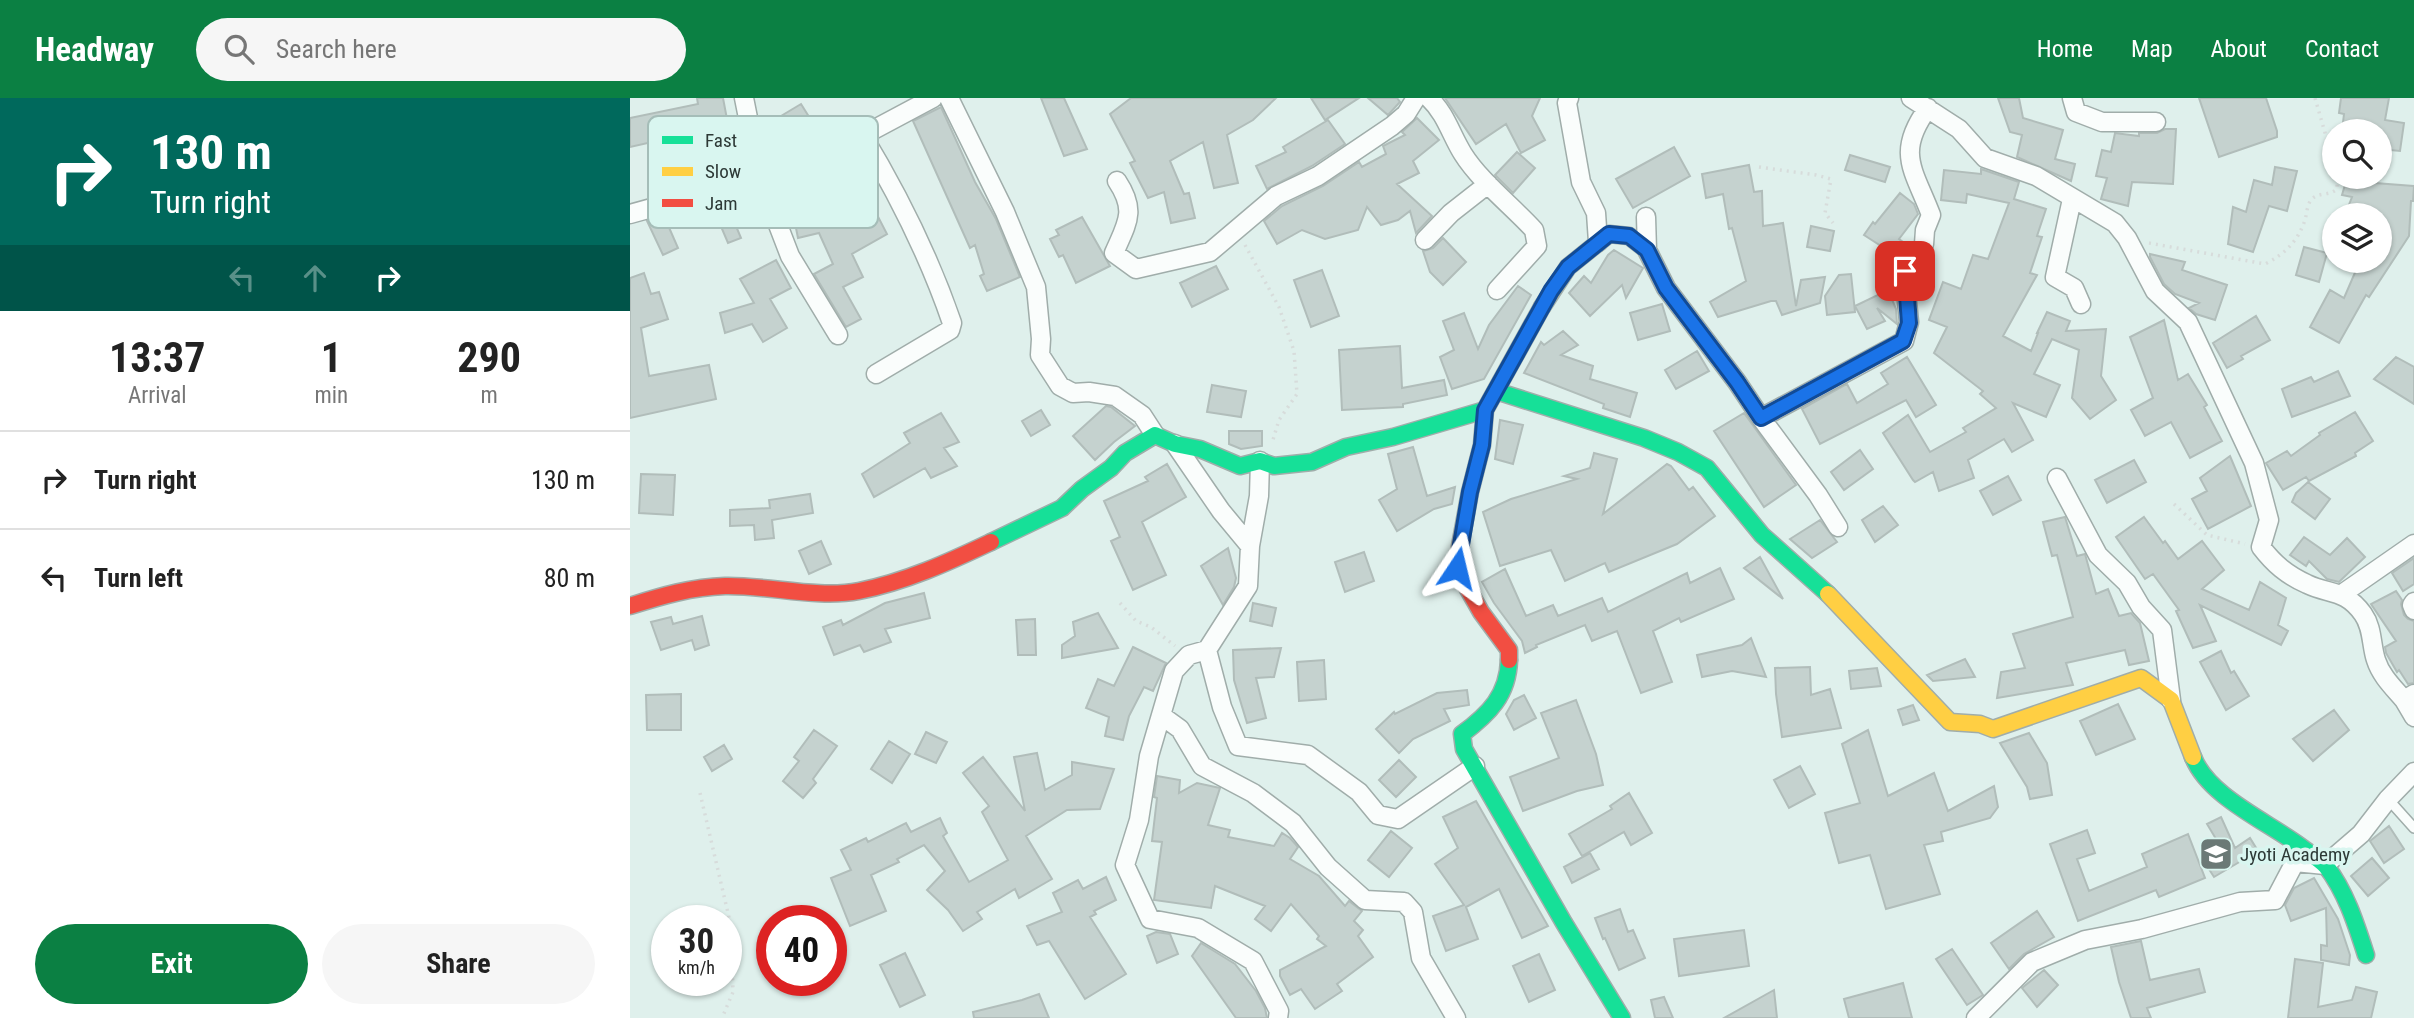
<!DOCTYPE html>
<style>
:root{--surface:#fff;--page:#f6f6f6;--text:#222;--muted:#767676;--line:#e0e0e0;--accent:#0b8043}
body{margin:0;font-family:"Roboto Condensed",sans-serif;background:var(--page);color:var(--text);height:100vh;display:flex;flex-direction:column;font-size:26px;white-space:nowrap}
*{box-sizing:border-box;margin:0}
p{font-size:23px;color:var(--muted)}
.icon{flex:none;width:38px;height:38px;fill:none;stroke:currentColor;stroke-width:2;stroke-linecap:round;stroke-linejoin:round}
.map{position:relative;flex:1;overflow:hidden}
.side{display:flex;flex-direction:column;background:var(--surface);width:630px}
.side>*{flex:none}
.hud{background:#00695c;color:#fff;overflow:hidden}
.fabs{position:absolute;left:1692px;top:21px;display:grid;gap:14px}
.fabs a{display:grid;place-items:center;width:70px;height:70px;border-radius:50%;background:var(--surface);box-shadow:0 2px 5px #0004;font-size:35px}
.speed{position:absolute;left:21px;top:807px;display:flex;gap:14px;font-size:35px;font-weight:700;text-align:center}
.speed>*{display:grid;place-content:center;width:91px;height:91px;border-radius:50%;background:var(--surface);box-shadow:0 2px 5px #0004;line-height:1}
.speed small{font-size:18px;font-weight:400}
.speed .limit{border:10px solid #d22;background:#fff;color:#111}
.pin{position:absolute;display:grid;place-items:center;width:60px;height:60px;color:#fff;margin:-30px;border-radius:14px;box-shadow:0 4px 10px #0006}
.me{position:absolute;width:77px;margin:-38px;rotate:10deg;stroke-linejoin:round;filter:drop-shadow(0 0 5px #0008)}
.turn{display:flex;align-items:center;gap:24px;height:147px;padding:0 35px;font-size:32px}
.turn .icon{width:91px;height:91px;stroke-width:2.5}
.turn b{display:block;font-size:49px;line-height:60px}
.lanes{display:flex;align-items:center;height:66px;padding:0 35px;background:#0003;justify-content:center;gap:35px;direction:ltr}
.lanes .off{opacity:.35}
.eta{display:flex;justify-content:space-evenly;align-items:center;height:119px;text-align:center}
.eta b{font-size:42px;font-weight:700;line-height:49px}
.cta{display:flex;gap:14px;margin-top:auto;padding:14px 35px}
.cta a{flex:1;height:80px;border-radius:42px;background:var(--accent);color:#fff;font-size:28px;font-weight:700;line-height:80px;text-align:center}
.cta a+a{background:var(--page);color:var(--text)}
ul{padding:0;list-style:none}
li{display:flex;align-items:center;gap:21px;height:98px;padding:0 35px;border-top:2px solid var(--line)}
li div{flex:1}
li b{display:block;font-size:26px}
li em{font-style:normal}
header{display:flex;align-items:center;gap:42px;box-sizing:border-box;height:98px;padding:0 35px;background:var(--accent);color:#fff}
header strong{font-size:33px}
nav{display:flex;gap:38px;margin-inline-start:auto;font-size:24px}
.search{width:490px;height:63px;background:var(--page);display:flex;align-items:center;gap:18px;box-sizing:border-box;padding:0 24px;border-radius:38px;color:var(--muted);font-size:26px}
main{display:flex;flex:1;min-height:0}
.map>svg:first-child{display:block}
.building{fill:#c5d2cf;stroke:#b1bdba;stroke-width:2}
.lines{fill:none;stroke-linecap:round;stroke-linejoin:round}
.lane-casing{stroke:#a0adaa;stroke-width:12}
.street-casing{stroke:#a0adaa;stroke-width:21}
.fast-casing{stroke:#a0adaa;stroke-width:19}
.slow-casing{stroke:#a0adaa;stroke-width:19}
.jam-casing{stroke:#a0adaa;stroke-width:19}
.path{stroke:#d7dcdb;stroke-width:3.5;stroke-dasharray:2 5;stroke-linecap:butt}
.lane{stroke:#fafdfc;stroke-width:9}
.street{stroke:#fafdfc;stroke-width:18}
.fast{stroke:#16e098;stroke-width:16}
.slow{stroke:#ffcf43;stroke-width:16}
.jam{stroke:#f24e42;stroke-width:16}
.route-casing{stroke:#114b97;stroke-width:18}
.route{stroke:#1a73e8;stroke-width:12}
.labels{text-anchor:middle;stroke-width:7;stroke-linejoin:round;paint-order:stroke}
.poi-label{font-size:19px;fill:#2d3936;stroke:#d9f6f0;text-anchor:start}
.key{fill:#d9f6f0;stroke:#a5bdb8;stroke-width:2}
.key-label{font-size:19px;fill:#2d3936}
</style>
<header>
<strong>Headway</strong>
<div class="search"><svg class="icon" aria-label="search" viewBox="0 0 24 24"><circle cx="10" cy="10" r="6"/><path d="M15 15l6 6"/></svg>Search here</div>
<nav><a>Home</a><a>Map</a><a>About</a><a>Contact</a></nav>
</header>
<main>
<section class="side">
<div class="hud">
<div class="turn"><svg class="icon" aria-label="right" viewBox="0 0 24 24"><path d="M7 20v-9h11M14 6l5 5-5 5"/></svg><div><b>130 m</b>Turn right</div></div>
<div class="lanes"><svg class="icon off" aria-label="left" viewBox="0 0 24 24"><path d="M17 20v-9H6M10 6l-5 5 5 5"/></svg><svg class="icon off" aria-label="ahead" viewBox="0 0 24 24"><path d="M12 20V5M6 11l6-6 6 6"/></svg><svg class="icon" aria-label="right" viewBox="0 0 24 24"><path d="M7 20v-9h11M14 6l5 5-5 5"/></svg></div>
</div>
<div class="eta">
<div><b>13:37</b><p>Arrival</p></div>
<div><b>1</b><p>min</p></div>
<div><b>290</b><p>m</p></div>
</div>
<ul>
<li><svg class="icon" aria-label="right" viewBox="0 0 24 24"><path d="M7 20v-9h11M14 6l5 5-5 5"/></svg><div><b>Turn right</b></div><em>130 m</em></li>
<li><svg class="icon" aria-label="left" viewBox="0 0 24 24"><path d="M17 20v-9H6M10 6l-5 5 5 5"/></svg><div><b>Turn left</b></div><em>80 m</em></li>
</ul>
<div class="cta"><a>Exit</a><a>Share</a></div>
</section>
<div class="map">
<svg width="1784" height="920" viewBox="0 0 1784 920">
<rect width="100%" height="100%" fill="#dff0ec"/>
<path class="building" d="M67,0H93L100,37L105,36L112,62L89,68L79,29L30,38L31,42L0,49V20L68,6Z
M411,0H434L457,51L434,58Z
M501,0H646L623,22L597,37L608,85L584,90L573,44L540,63L554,96L559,95L565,120L541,125L534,94L518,100L500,65L505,63L480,16Z
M681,0H729L695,22Z
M738,0H767L770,4L758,17Z
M815,0H910L902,18L915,42L891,55L876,26L846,46Z
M1368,0H1389L1393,20L1433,32L1425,61L1445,66L1441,83L1387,59L1392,37L1380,34Z
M1569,0H1636L1647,33V39L1589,59Z
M1711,0H1759L1755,22L1774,25L1770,53L1750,51V33H1712L1714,16L1709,15Z
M171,6L186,30L162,46L146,21Z
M311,9L345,84L366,121L390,179L357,193L350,178L354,176L345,147L340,150L283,23Z
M787,20L809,42L783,63L789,75L767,86L802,118L786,135L780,113L768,122L751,127L737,109L728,132L695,141L672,132L647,146L634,123L652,108L693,88L729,64L732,69L756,56L753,48L775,37L772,34Z
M698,22L715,46L682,68L637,91L626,68L656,54L653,49Z
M1535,31H1546L1543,86L1502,84L1498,108L1471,101L1477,80L1466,78L1472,52L1481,54L1485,35L1509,38V35H1527Z
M1044,49L1060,78L1003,110L986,81Z
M887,54L905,70L883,95L865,77Z
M1220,57L1260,69L1255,84L1215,72Z
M1119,67L1124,94L1132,93L1133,128L1153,125L1166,208L1171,182L1195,179L1190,205L1152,217L1146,203H1141L1088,219L1080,204L1116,183L1102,130L1099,131L1093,96L1076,100L1072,76Z
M1645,69L1667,73L1657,113L1639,108L1623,154L1598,146L1603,109L1616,114L1624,82L1642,87Z
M1351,71L1389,84L1384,101L1416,111L1407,138L1412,139L1400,175L1407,177L1373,238L1401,253L1408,235H1407L1417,214L1440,223L1436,233L1476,231L1471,278L1486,302L1460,321L1442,300L1449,252L1422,241L1404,276L1430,287L1416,319L1383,305L1403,342L1382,354L1374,341L1338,362L1344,380L1309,393L1303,374L1285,384L1283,382L1253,335L1278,317L1300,354L1336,334L1333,330L1366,310L1350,296L1353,293L1304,255L1317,229L1299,222L1313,184L1331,191L1343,157L1358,161L1379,105L1337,96L1336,105L1311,102L1314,72L1351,76Z
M225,74L257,136L222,156L233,179L213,189L231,221L216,229L184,176L203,166L189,135L168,140L163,115L179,112L173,97L191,89L192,92Z
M1717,80L1746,82L1745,85L1784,88L1783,103H1781L1779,138L1739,199L1736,197L1709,245L1680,229L1700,192L1714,200L1730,163H1750V117H1715L1722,99L1712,97Z
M1270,95L1284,106L1288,116L1269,141L1273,144L1265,157L1234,137L1243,124L1245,126Z
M95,102L111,140L98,145L81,105Z
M34,118L48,150L33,157L17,123Z
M452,119L480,168L446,185L433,157L429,159L420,141L429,137L426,132Z
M1181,128L1204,133L1200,153L1177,149Z
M813,140L836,164L813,187L800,174L793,153L803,150Z
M1674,149L1697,155L1689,184L1666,177Z
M984,152L1013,170L996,200L992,187L960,218L939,195L954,178L961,185L978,157Z
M1520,156L1555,164L1552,172L1597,187L1585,222L1566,216L1559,210L1569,205L1545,196L1534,186L1520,159Z
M146,162L161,190L140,201L157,230L133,244L122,226L95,235L90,215L124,205L110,181Z
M586,168L598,191L562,209L550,185Z
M692,172L709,218L681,229L664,182Z
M14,175L21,196L29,194L38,221L11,230L19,278L79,267L86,301L0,320V180Z
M1221,176L1225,214L1197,217L1195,198L1209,177Z
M888,188L901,197L854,281L822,291L810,259L824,252L813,223L834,215L848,251L859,227Z
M1258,192L1266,211L1267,226L1247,210L1255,223L1237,231L1225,208Z
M1032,206L1040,233L1008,242L1000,215Z
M1626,218L1640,242L1611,258L1613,261L1597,270L1583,245Z
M1534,222L1548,282L1558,276L1577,307L1574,309L1592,343L1560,360L1541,324L1515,338L1501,312L1523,300L1500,239Z
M933,233L948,247L931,257L963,268L960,281L1007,295L1000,319L973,310L974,306L894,275L911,244L914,247Z
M770,248L772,290L814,282L817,297L773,306V309L712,312L709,252Z
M1067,253L1079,273L1046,291L1035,272Z
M1277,259L1306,307L1286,319L1276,302L1190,346L1172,311L1217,286L1227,305L1258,286L1251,275Z
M1766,259L1784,269V306L1744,281Z
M1708,273L1720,298L1662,319L1652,291L1681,279L1684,284Z
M582,287L616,293L611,319L577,314Z
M476,308L481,309L505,328L484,344L465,362L443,338Z
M411,312L420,327L401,338L392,323Z
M1725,314L1743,343L1725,355L1726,358L1679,383L1676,379L1653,392L1636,365L1657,353L1661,358L1690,337L1689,335Z
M311,315L329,344L314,350L327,368L301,380L295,370L244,399L232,376L280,345L274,335Z
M1114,315L1166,387L1134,409L1084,333Z
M870,322L893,327L883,366L865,361Z
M599,333H632V348L611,351L599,346Z
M783,349L797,398L825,389L822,406L804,411L767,433L749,402L767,391L758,356Z
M1230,352L1243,371L1214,392L1201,374Z
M964,355L987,361L973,416L1037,366L1041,368L1059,392L1063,389L1085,418L1047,446L979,474L975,465L935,483L921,452L870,468L853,414L881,401L947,381L934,378L960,370Z
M1600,358L1621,408L1578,431L1562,401L1577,393L1570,380Z
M1504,362L1516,384L1477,405L1465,382Z
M537,366L556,399L512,424L536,477L503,492L481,443L490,439L474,403L518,383L515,379Z
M11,376L45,377L43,417L9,415Z
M1378,378L1391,402L1363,417L1350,393Z
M1678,384L1700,401L1685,421L1662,404L1666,395Z
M180,396L183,415L142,422L144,440L125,442L124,427L100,428V412L140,410L139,402Z
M1253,408L1268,427L1245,444L1232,422Z
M1435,419L1447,458L1455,456L1466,496L1478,491L1489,518L1501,515L1510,525L1519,563L1499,567L1495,552L1436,565L1443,587L1367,600L1371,574L1395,570L1383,536L1443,519L1427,457L1422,458L1413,424Z
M1514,419L1533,445L1535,443L1548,461L1572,443L1594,472L1572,491L1619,512L1630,484L1656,500L1648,527L1658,533L1651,547L1570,507L1586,543L1563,550L1546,513L1549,512L1523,476L1515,481L1486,439Z
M1190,422L1207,444L1182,460L1160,441Z
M1674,439L1700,457L1717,440L1735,459L1709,484L1697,481L1679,463L1676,468L1660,457Z
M191,443L201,466L179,476L169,453Z
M598,450L606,480L604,489L593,507L571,468Z
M734,454L744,483L715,494L705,464Z
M1130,459L1153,501L1114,470Z
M1784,460V486L1773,493L1762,475Z
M1090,470L1104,501L1051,524L1049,520L1023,533L1042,584L1011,595L987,533L962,543L955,527L906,547L907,549L895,555L892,543L864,505L852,484L875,471L896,518L923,507L928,518L972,500L978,514L1057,475L1060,485Z
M1766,493L1772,502L1771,506L1774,517L1778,521L1784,523V585L1778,586L1769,572L1767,574L1756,555L1755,549L1766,543L1741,506Z
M294,495L300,520L255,531L261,544L234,554L230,547L204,557L193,529L211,522L213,527L255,505Z
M623,505L646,510L642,528L620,523Z
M468,515L488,550L432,560V547L445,538L443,524Z
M72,518L79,547L65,552L62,542L31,552L21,524L41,519L43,526Z
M405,521L406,557H388L386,522Z
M1121,540L1136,579L1102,573L1072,579L1067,557L1112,547Z
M503,549L536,565L523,593L514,589L499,618L493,642L475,638L479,619L456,610L468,581L484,588Z
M651,550L644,579L626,580L636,620L617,625L604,582L603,552Z
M1591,553L1601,575L1604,573L1619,598L1596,612L1570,564Z
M1335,561L1345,579L1303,583L1297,577Z
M694,562L696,601L669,603L667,564Z
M1180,569L1181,597L1200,591L1211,630L1152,639L1146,596L1145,570Z
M1247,570L1251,588L1221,591L1219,573Z
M837,592L839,607L814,611L820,623L783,641L769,655L746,631L764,614L765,616L807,595Z
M51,596V632H17L16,597Z
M894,597L906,620L884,632L876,616L884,602Z
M946,602L966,656L973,687L947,693L893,713L880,679L929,660L911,615Z
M1488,606L1505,641L1466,657L1450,623Z
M1283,607L1289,622L1273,627L1268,612Z
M1704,612L1719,632L1683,663L1663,641Z
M184,632L207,648L183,681L186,685L173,700L153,683L169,663L164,659Z
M1238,632L1258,698L1304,675L1318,713L1364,688L1368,709L1360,720L1311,734L1313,743L1294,747L1310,796L1256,811L1240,757L1209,765L1195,715L1230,705L1212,646Z
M296,634L317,644L306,665L285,656Z
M1399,635L1417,665L1422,697L1400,701L1397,689L1370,645Z
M259,643L280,656L262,685L241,671Z
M94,647L102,661L82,673L74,659Z
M407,655L415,692L442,677V664L484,671L470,711L437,712L396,738L422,781L389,800L385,791L347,814L352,821L333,833L318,812L297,792L315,773L294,747L267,761L269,764L241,777L256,813L220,828L201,780L221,772L211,752L236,740L238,744L276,725L281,734L310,720L317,735L313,738L339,784L378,762L352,714L359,708L333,675L353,659L395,713L384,659Z
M769,662L786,679L766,699L749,682Z
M1170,668L1185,696L1159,710L1144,682Z
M527,678L550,682L549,695L567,685L590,690L578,727L600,732L598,739L644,748L652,735L660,740L668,749L660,761L689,778L715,808L719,803L732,813L724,823L733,832L728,838L743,859L707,886L712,893L685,911L671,891L660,897L650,878V872L696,848L687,841L689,838L661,806L641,833L625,821L635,808L585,788L581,810L524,802L532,744L522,743L527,700L524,699Z
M999,695L1022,735L1001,747L994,734L952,758L939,736L982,711L980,708Z
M846,703L918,828L892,840L869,791L836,809L848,841L816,853L803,818L834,807L805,766L828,750L813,719Z
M1591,719L1605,750L1620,740L1628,753L1584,779L1577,768L1595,756L1577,726Z
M1759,728L1774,751L1754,765L1740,743Z
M1457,732L1465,755L1447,761L1459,793L1517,769L1512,756L1558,736L1575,780L1529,799L1526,792L1448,823L1420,746Z
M761,733L782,750L759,779L738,762Z
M960,755L969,771L942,785L934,769Z
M1742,760L1759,780L1738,798L1721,778Z
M476,779L486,802L464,813L466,816L460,819L496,876L455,901L419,843L407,847L397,828L432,814L423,795L448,782L453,791Z
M1684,780L1708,821L1720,857L1719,867L1691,862V847L1697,848L1696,810L1661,823L1655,807L1664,790Z
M990,811L998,834L1003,832L1015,860L989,872L975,840L973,841L965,820Z
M1407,813L1424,839L1394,856L1379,871L1361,845Z
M1114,832L1119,868L1049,878L1044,841Z
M526,834L540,836L548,856L527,865L517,838Z
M1511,843L1520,882L1569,871L1575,894L1517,910L1521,920H1501L1489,884L1481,849Z
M571,845L605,866L626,893L635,910L637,920H606L562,858Z
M1322,851L1353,897L1337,907L1306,861Z
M275,855L295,897L270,909L250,867Z
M909,856L925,892L899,904L883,868Z
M1665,861L1693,865L1688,909L1722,902L1726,889L1747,894L1741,920H1658Z
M1414,872L1428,887L1407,909L1392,890Z
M1273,885L1282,920H1219L1214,901Z
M1144,892L1147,920H1094Z
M409,896L419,920H344L343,914L392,902Z
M1034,899L1043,920H1025L1021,902Z"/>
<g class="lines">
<defs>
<path id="lane" d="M1758,701L1784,730"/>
<path id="street" d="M114,0L130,80L160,158L208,237
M319,0L375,114L406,189L411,241L410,257L430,288L443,295L459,294L485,298L512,317L525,337
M799,0C816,16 821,37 833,56C850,83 882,108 904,132L907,148L867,192
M939,0L937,5L951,84L966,115L968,144
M1281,0L1329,31L1355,60L1406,78L1485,125L1497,140L1525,193L1558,224L1624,365L1639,422L1631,449C1644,466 1657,477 1677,486C1700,497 1715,491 1733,516C1743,530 1741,547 1746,562C1751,578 1764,590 1774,602
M1442,0L1446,14L1472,24H1526
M231,35C268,96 299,158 322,225L320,232L246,276
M487,83C507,113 497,125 484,155L506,171L580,154L646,98L688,78L762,28L776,16L786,0
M1442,101L1425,179L1444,190L1451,206
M0,116L130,80L243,32L303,0
M1016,119L1017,152L1036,190L1107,284L1131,320L1188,397L1208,429
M795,142L821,115L858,86
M1131,320L1274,243L1279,224L1274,173L1294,146L1295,132L1301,117C1284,72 1265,55 1298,10
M545,346L591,413L620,448
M1427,380L1468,457L1497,485L1511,509L1532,532L1541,602
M1712,496L1784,446
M1784,504L1782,507L1784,512
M577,552L618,488L620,448L629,398L630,363
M1784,596L1774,602L1784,619
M532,618L550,631L572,668L623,695L663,725L698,769L735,802L774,804L783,814L791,860L826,920
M648,920L649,913L623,863L568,830L520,821L495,767L509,722L519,658L544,573L559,557L577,552L592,609L608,648L678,657L729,694L748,717L768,721L845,668
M1346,920L1402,864L1455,842L1512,831L1610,804L1645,802L1665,764L1695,767L1731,736L1758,701L1784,674"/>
<path id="fast" d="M866,293L1014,340L1048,354L1077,370L1132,437L1198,496
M361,444L432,410L452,391L481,370L495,355L525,337L545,346L570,351L610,368L630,363L644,368L682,364L716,349L763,339L855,312
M879,562C878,597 859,616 832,636L834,651L934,825L992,920
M1563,659C1579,700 1641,725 1674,751C1681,756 1690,762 1696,768C1716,794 1726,826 1736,857"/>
<path id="slow" d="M912,209L938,169L979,136L999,138L1017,152
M1198,496L1320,624L1350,626L1363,631L1511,580L1541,602L1563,659"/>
<path id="jam" d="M0,508C31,498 62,489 95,488C138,487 187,501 229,493C275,484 319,464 361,444
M879,562V552L851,514L826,470L840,394L852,347L855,312L912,209"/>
</defs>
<use href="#lane" class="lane-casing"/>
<use href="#street" class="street-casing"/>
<use href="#fast" class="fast-casing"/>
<use href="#slow" class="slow-casing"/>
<use href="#jam" class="jam-casing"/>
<path class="path" d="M1685,0L1704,66
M1129,69L1186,77L1201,81L1195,115L1203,125
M1519,145L1635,166C1655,156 1668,143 1675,122C1677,115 1677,106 1682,101C1689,94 1699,98 1707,91V79
M615,147L649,209L664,253L667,296L649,322L642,345
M1544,406L1577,437L1615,446
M490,505L506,523L521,529L545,548
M70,695L101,828L103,894L92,920"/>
<use href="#lane" class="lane"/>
<use href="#street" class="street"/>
<use href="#fast" class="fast"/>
<use href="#slow" class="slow"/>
<use href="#jam" class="jam"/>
</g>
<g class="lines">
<defs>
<path id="route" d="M827,470L840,394L852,347L855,312L921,193L938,169L979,136L999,138L1017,152L1036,190L1107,284L1131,320L1273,243L1279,225L1275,173"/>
</defs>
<use href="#route" class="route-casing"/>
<use href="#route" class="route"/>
</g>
<defs>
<symbol id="school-square" viewBox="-11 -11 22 22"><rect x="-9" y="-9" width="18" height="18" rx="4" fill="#6b7976" stroke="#d9f6f0"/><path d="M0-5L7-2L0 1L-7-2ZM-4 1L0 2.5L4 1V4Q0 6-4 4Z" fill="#fff"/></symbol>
</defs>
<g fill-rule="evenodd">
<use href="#school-square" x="1567" y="737" width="38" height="38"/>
</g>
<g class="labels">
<g class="poi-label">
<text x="1610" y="763">Jyoti Academy</text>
</g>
</g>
<rect x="18" y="18" width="230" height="112" rx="10" class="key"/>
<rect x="32" y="38" width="31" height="8" fill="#16e098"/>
<rect x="32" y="69" width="31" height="9" fill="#ffcf43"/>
<rect x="32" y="101" width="31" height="8" fill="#f24e42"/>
<g class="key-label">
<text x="75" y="49">Fast</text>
<text x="75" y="80">Slow</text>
<text x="75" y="112">Jam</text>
</g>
</svg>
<div class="fabs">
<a><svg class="icon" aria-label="search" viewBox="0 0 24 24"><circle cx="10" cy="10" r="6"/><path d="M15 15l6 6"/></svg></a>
<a><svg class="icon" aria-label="layers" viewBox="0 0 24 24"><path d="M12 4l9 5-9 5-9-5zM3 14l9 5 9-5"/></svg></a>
</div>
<div class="speed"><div>30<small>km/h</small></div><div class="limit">40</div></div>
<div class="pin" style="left:1275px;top:173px;background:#d93025"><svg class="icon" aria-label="arrive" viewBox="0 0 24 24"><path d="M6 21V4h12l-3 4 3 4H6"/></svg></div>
<svg class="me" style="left:827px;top:470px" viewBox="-20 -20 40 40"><path d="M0-17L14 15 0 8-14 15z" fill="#1a73e8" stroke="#fff" stroke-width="4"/></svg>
</div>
</main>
